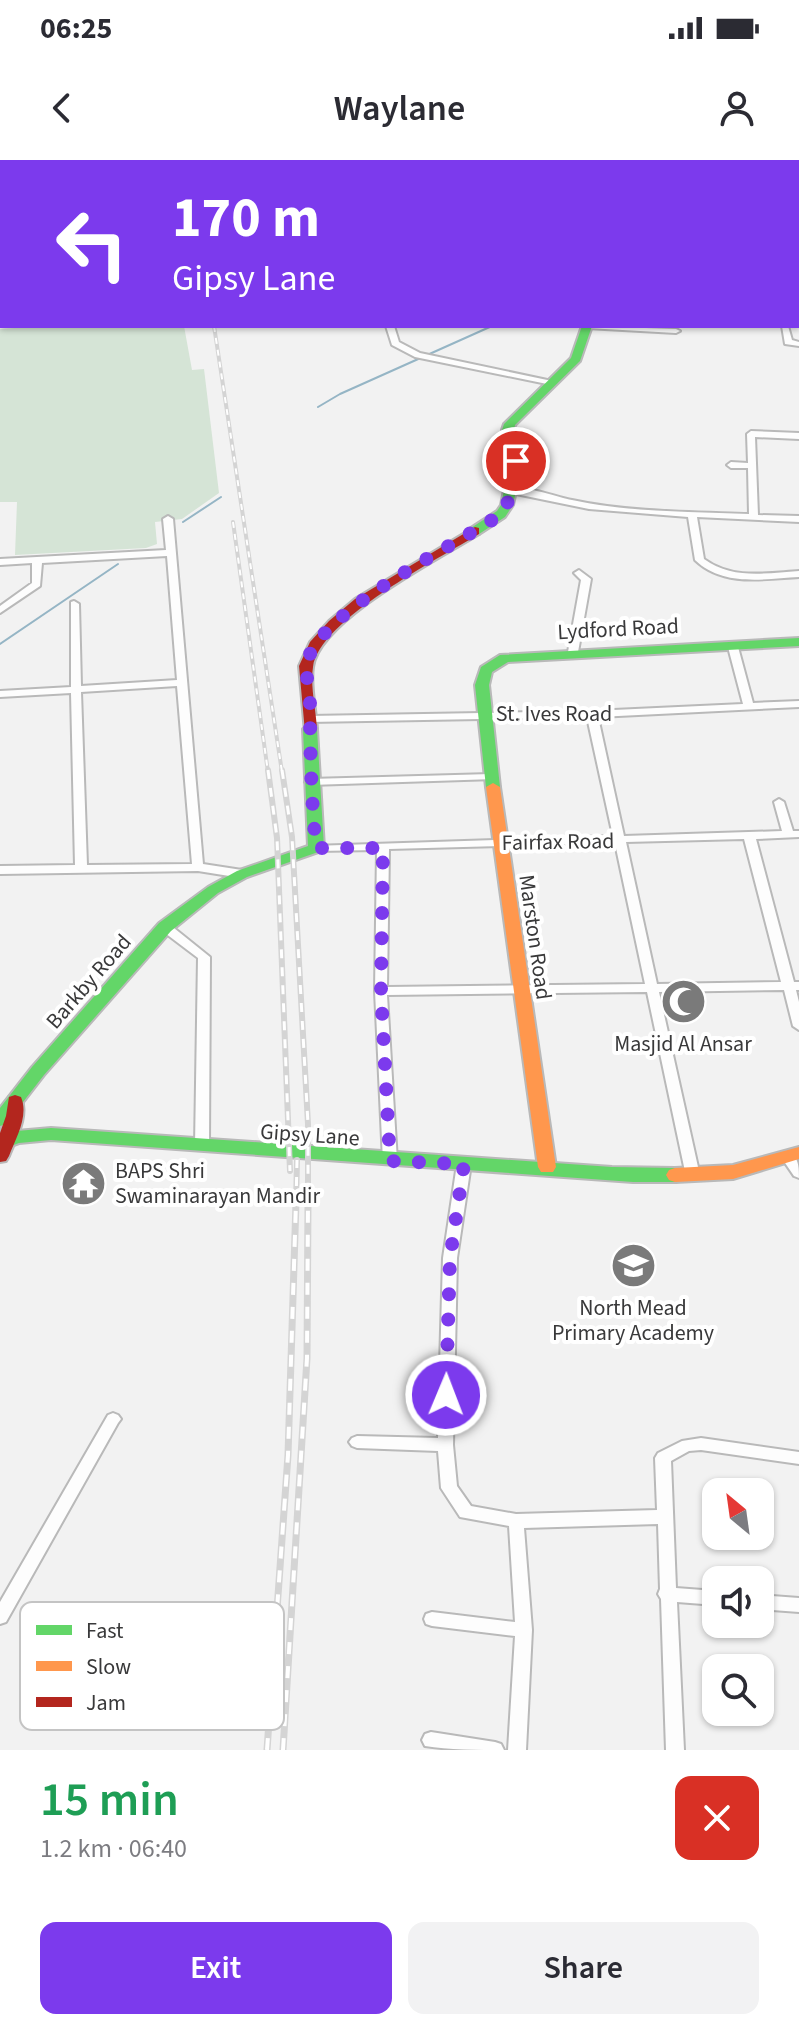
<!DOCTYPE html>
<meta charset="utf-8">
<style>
:root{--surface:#fff;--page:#f2f2f3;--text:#2b2b33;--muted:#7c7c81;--accent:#7c3aed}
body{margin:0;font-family:"Source Sans 3",sans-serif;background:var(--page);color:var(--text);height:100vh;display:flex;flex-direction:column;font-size:30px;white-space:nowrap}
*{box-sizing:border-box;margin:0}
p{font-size:26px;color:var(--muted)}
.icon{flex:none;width:44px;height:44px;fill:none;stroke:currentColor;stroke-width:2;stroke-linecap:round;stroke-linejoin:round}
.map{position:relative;height:1590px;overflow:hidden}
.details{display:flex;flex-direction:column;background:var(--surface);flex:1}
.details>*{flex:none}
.hud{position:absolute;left:0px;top:0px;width:800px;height:168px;box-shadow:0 2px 6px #0004;background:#7c3aed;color:#fff;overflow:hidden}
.needle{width:52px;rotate:331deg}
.buttons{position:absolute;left:702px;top:1318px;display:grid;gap:16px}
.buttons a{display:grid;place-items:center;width:72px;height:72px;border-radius:16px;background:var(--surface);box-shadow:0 2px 6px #0004;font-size:40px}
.pin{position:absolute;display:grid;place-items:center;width:68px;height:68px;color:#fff;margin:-34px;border:4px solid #fff;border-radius:50%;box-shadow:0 2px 8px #0007}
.me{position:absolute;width:88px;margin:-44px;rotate:1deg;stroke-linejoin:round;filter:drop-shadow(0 0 6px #0008)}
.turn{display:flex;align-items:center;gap:28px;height:168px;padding:0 40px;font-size:36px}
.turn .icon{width:104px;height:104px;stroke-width:2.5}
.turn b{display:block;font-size:56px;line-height:68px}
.round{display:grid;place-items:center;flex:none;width:84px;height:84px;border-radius:16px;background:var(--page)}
.overview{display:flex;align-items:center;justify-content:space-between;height:136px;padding:0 40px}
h1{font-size:48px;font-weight:600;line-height:60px;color:#1e9e55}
.primary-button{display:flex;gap:16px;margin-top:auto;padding:16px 40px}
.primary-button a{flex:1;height:92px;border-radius:16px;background:var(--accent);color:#fff;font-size:32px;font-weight:600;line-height:92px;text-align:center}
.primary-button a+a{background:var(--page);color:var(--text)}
.status{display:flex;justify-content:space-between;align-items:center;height:56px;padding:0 40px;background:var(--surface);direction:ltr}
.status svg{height:22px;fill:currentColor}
header{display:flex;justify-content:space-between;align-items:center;height:104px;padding:0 40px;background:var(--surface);font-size:36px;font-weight:600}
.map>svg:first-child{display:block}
.green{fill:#d5e4d6}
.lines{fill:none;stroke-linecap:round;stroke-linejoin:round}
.stream{stroke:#95b5c5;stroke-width:2}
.street-casing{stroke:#b9b9b9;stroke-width:4}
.fast-casing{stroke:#b9b9b9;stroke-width:4}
.slow-casing{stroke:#b9b9b9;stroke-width:4}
.jam-casing{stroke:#b9b9b9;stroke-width:4}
.street{fill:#fdfdfd;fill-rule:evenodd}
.fast{fill:#63d668;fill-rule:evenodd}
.slow{fill:#ff974d;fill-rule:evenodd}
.jam{fill:#b3261e;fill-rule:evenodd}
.rail-far2-casing{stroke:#d4d4d4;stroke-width:4}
.rail-far1-casing{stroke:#d4d4d4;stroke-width:6}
.rail-casing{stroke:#d4d4d4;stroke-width:7}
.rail-far2{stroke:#fff;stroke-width:2;stroke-dasharray:6;stroke-linecap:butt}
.rail-far1{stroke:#fff;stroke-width:3;stroke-dasharray:9;stroke-linecap:butt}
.rail{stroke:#fff;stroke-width:4;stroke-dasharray:12;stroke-linecap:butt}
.route{stroke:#7c3aed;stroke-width:14;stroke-dasharray:0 25.2}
.labels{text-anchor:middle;stroke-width:8;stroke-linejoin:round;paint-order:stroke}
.street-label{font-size:22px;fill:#39393a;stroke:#fff}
.poi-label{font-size:22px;fill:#39393a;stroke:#fff}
.key{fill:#fff;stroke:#c4c4c4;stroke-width:2}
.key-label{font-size:22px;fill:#39393a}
</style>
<div class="status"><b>06:25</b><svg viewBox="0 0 49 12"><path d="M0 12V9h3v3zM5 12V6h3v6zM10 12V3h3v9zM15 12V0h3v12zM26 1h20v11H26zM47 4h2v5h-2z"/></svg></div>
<header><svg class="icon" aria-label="back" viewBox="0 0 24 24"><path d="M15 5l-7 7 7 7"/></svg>Waylane<svg class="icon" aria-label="person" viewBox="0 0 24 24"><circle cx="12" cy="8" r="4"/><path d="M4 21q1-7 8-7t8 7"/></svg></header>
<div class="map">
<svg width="799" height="1590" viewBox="0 0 799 1590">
<rect width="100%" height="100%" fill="#f2f2f2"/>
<path class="green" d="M44,166H184L192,210L204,209L219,333L182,359L155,362L157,384L146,388L15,395L17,342H0V169Z"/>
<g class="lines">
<path class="stream" d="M685,2L688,0
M318,247L340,234L492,166
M183,362L221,337
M0,484L118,404"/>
<defs>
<path id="street" d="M45,0H51L52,2H46Z
M104,0H110V2H104Z
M410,0H417L418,2H411Z
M515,0H523L521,2H513Z
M0,62H2V71H0Z
M0,94H2V108H0Z
M0,116H2V121H0Z
M798,136H799V140H798Z
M386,166H394L399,182L420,193L552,221L556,223L552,225L415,197L392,185Z
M583,166L676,169L680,171L676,173L587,168Z
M782,166H788L792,180L799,182V186L785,184Z
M751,271L799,273V279L755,277L758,355L799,356V362L697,357L704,399C733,420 766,413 799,411V417C764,419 723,427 695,400L688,357L589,349L511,333L507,330C520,323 555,337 572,340C626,352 694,352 749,354L748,308H731L727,305L731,302L748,303L747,274Z
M168,356L173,359L203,704L242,710L248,714L242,718L198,711L0,714V706L75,705L71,533L0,537V531L71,527V442L74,441L79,444L81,526L177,520L167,396L42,403L40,426L0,453V446L32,423V403L0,405V399L166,390L163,359ZM177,526L192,704L87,705L81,532Z
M579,410L591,419L578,492L573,495L568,492L581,420L574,413Z
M733,484L738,487L753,543L799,541V547L598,557L624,676L782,671L774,642L779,639L784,642L793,671H799V677L756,679L794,822H799V830H796L799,842V870L793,866L784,830L659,832L700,1016L698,1020H688L686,1016L647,832L387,835L397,1001L395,1004H385L383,1001L375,831L377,690L316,691L312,690L310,688L312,686L613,676L587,557L309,562L304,559L309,556L592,551L743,544L728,487ZM744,679L781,822L657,824L626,682ZM615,683L645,824L387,827L389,689Z
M491,614L496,617L495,619L310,625L305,622L310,619Z
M165,763L169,764L210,797L209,986L207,989H197L195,986L198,798L161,770L159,767L161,764Z
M788,992C799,996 799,1008 799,1018L794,1016L781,997L783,994Z
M464,999L469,1001L471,1004L457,1098L453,1285L457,1326L471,1346L516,1354L657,1350L655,1298L658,1293L682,1281L701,1278L799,1292V1304L701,1290L689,1291L671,1301L676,1428L716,1431V1445L677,1442L684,1590H666L661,1439L658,1434L660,1429L658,1364L524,1368L532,1470L526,1590H508L515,1476L432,1466L426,1464L424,1459L426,1454L432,1452L515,1462L509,1366L460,1357L441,1328L438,1291L357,1288L352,1286L349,1282L352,1278L357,1276L438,1278L443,1098L457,1004L459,1001Z
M113,1253L118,1255L121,1259L118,1263L6,1462L0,1464V1442L108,1255Z
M760,1435L799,1438V1452L760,1449Z
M431,1572L495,1582L501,1584L504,1590C479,1590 448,1590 425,1586L422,1580L425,1574Z"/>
<path id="fast" d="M324,0H332L333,2H325Z
M798,126H799V132H798Z
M0,143H2V149H0Z
M582,166H592L580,201L515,265L514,270L522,301L513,345L505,357L479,374H471V368L497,351L501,345L510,301L502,270L504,264L571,198Z
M799,478V486L508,502L492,512L489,525L500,627L493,631L486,627L475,525L481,507L500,495Z
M310,565L317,569L324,688L321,691L247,717L218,733L171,771L44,915L6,964L0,966V948L32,907L159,763L208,727L237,711L308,686L303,569Z
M51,968L612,1007L675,1008L681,1010L684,1015L681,1020L675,1022H633L51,980L19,983L0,990V977L17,971Z"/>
<path id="slow" d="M493,623L500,627L556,1007L553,1012H541L538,1007L486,627Z
M799,987V999L733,1019L675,1022L669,1020L666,1015L669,1010L675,1008L733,1005Z"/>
<path id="jam" d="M475,367L479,368V374C440,398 319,460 313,507C310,526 316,550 317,569L315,572H305L299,506L310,482L329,461L355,439Z
M15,935L21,937C29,956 16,978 9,996L6,1001L0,1002V973L6,956L9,937Z"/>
</defs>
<use href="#street" class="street-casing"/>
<use href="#fast" class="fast-casing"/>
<use href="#slow" class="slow-casing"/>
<use href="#jam" class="jam-casing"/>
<use href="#street" class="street"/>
<use href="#fast" class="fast"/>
<use href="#slow" class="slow"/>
<use href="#jam" class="jam"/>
<defs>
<path id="rail-far2" d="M214,166L282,612
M233,362L268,612"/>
<path id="rail-far1" d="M268,610L277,678L290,1011
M282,610L292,677L308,964V1044
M296,1044L297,1000"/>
<path id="rail" d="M267,1590L288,1295L296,1042
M283,1590L307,1198L308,1042"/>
</defs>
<use href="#rail-far2" class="rail-far2-casing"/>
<use href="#rail-far1" class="rail-far1-casing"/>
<use href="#rail" class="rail-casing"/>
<use href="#rail-far2" class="rail-far2"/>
<use href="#rail-far1" class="rail-far1"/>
<use href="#rail" class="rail"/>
</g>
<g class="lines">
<path class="route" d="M446,1235L450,1098L464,1004L390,1001L381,831L383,688H316C311,637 310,587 310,536C310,526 305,515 306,506C315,452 457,385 501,354L507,345L516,301"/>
</g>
<defs>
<symbol id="mosque-disc" viewBox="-11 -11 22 22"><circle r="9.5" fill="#7a7a7a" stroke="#fff"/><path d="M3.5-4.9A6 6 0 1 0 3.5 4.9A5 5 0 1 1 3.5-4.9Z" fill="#fff"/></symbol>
<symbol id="temple-disc" viewBox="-11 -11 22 22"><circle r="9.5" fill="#7a7a7a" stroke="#fff"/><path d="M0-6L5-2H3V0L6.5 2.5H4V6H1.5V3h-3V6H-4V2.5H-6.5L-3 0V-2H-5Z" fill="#fff"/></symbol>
<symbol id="school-disc" viewBox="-11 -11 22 22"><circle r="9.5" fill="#7a7a7a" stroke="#fff"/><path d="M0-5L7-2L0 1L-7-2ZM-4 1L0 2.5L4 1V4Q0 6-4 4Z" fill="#fff"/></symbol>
</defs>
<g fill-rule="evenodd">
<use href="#mosque-disc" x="658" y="816" width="51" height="51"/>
<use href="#temple-disc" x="58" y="998" width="51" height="51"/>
<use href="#school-disc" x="608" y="1080" width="51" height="51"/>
</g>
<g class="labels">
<g class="street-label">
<text transform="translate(618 468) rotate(-3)" y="8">Lydford Road</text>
<text x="554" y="561">St. Ives Road</text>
<text transform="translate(558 681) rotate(-1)" y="8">Fairfax Road</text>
<text transform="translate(536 777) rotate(82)" y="8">Marston Road</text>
<text transform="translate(88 821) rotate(-49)" y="8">Barkby Road</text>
<text transform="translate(310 974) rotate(4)" y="8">Gipsy Lane</text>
</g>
<g class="poi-label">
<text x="683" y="891">Masjid Al Ansar</text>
<text x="115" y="1018" text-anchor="start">BAPS Shri<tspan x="115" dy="25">Swaminarayan Mandir</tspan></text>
<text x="633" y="1155">North Mead<tspan x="633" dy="25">Primary Academy</tspan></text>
</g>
</g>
<rect x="20" y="1442" width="264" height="128" rx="12" class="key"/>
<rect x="36" y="1465" width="36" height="10" fill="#63d668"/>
<rect x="36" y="1501" width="36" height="10" fill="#ff974d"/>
<rect x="36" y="1537" width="36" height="10" fill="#b3261e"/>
<g class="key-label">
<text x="86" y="1478">Fast</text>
<text x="86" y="1514">Slow</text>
<text x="86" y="1550">Jam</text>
</g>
</svg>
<div class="buttons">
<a><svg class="needle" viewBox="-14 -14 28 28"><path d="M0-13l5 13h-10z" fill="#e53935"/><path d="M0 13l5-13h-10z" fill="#7c7c81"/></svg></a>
<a><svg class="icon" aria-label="sound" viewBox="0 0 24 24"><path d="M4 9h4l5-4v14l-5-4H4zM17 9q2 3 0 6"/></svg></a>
<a><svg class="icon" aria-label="search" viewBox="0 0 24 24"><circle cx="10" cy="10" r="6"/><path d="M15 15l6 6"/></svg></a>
</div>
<div class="pin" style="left:516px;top:301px;background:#d93025"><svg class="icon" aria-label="arrive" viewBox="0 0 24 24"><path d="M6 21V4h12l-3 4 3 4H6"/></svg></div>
<svg class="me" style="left:446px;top:1235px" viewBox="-20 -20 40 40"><circle r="17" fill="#7c3aed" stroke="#fff" stroke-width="3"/><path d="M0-11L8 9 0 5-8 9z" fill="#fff"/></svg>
<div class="hud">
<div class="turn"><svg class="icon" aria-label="left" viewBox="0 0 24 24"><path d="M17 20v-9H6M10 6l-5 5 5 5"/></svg><div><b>170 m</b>Gipsy Lane</div></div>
</div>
</div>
<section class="details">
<div class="overview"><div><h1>15 min</h1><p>1.2 km · 06:40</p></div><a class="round" style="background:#d93025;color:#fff"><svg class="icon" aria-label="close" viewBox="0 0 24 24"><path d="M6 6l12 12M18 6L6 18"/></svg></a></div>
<div class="primary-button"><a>Exit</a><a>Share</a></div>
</section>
